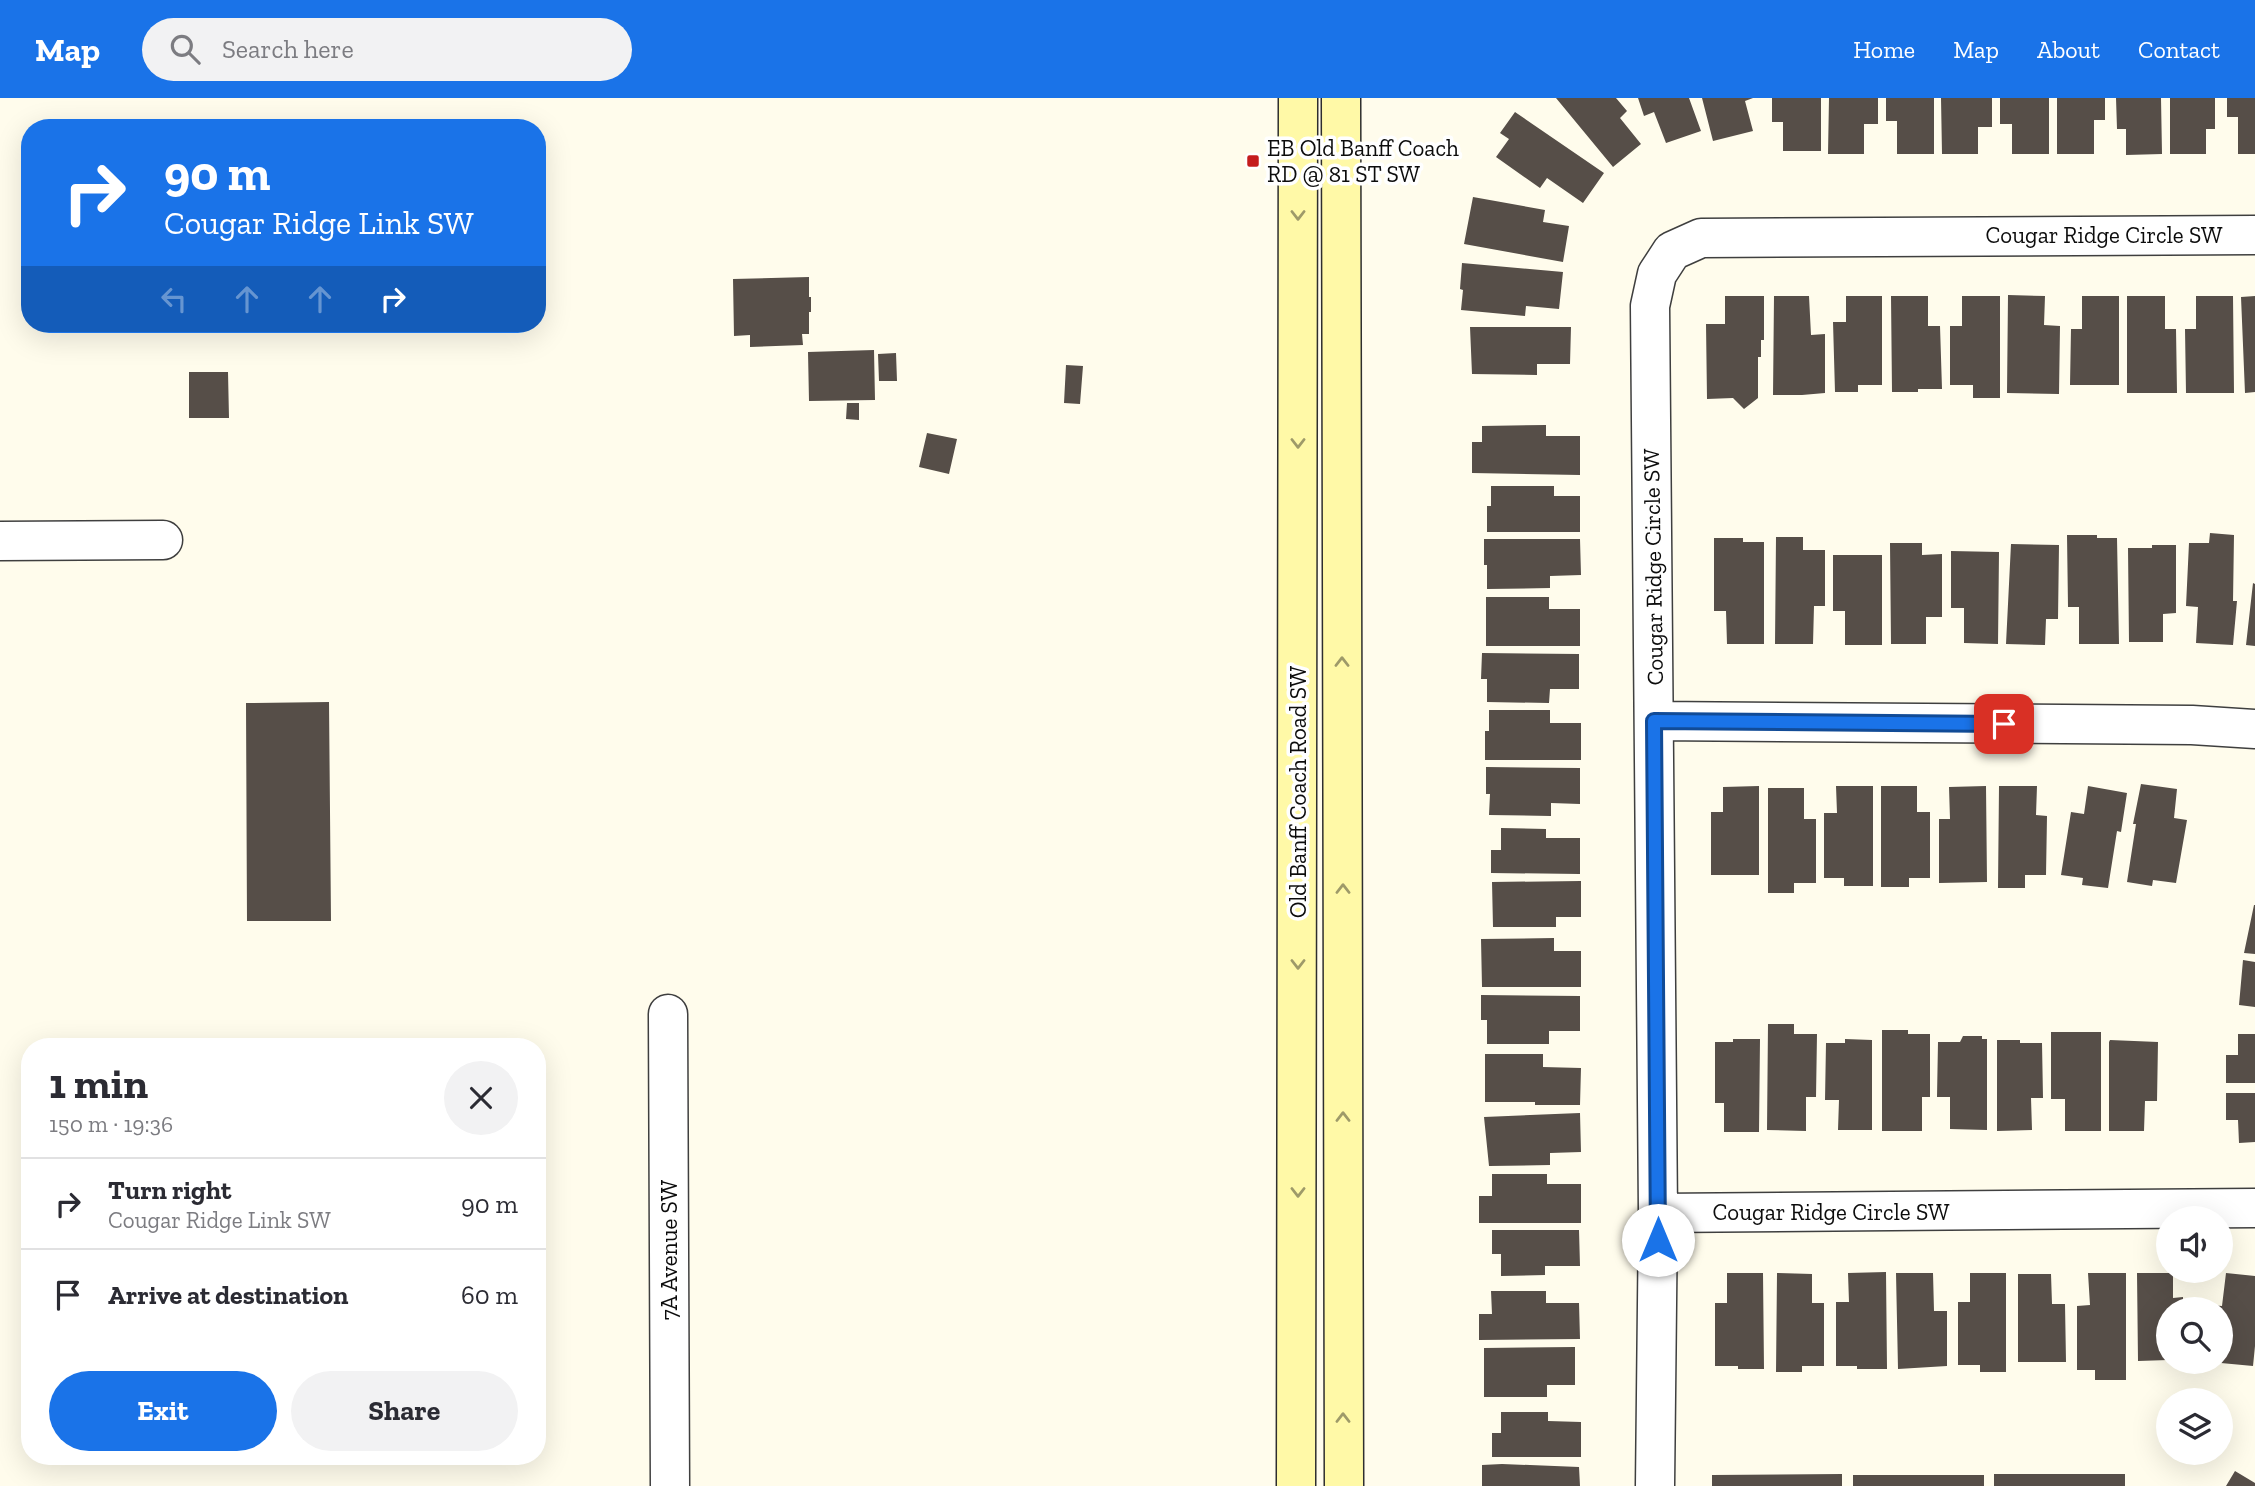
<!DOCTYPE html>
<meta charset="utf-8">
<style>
:root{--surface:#fff;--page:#f2f2f3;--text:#2b2b33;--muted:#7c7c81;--line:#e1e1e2;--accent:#1a73e8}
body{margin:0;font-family:"Zilla Slab",serif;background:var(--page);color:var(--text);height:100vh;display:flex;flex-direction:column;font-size:26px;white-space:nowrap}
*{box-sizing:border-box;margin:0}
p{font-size:23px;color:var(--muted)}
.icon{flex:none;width:38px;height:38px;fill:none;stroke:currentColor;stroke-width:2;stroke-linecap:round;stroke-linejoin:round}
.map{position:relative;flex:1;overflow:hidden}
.details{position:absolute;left:21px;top:940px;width:525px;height:427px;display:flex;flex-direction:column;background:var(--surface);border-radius:28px;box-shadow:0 7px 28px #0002}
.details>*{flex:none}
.hud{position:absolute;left:21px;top:21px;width:525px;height:214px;border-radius:28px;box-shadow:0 7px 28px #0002;background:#1a73e8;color:#fff;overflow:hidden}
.controls{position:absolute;left:2156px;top:1108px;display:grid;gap:14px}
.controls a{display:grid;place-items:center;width:77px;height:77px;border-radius:50%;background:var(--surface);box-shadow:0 7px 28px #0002;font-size:35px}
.pin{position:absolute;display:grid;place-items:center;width:60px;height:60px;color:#fff;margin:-30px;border-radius:14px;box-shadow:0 4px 10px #0006}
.me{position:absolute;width:77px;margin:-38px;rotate:0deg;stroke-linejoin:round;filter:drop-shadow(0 0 5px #0008)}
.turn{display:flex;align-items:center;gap:24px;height:147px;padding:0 28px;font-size:32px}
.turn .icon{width:91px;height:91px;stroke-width:2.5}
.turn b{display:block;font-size:49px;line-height:60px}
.lanes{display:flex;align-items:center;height:66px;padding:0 28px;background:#0003;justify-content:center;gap:35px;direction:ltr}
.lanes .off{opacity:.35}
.round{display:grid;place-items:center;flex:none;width:74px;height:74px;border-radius:37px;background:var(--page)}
.head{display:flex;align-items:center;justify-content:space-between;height:119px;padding:0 28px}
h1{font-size:42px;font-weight:700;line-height:52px}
.primary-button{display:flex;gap:14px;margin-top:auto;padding:14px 28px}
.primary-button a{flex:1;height:80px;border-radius:42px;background:var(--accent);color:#fff;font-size:28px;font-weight:700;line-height:80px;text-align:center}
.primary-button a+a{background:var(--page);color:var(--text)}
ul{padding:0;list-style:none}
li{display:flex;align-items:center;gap:21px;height:91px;padding:0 28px;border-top:2px solid var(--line)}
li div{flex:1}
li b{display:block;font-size:26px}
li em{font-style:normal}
header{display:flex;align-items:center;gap:42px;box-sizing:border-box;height:98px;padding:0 35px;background:var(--accent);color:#fff}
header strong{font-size:33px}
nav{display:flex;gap:38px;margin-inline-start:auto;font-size:24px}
.search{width:490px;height:63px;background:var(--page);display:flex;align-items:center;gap:18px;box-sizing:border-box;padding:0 24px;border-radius:38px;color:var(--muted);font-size:26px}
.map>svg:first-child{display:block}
.building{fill:#564e48}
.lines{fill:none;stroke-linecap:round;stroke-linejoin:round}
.minor-casing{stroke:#3f3f3f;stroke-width:41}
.secondary-casing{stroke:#2e2e2e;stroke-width:41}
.minor{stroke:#fff;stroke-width:38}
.secondary{stroke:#fff9a7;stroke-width:38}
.oneway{stroke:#9e9a69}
.route-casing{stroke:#114b97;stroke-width:18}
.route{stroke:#1a73e8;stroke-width:12}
.poi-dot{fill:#c51c1d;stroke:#fff;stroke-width:2.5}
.labels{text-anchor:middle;stroke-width:7;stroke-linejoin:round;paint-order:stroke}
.poi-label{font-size:23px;fill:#0c0c0c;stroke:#fff;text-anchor:start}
.street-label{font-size:23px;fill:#0c0c0c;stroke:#fff}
</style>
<header>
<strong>Map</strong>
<div class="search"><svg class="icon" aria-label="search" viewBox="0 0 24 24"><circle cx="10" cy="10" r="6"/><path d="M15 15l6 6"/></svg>Search here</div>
<nav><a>Home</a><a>Map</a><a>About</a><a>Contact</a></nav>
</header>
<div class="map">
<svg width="2255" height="1388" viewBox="0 0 2255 1388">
<rect width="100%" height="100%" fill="#fffcec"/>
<path class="building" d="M1556,0H1616L1627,13L1620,20L1641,46L1613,69Z
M1638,0H1689L1701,33L1666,45L1654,14L1644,18Z
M1702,0H1753L1745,3L1753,33L1713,43Z
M1772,0H1821V53H1783V24H1772Z
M1829,0H1878V26H1864V56H1828Z
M1886,0H1934V56H1897V23H1886Z
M1941,0H1992V29H1978V56H1942Z
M2000,0H2049V56H2012V26H2000Z
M2057,0H2105V22H2094V56H2057Z
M2116,0H2161L2162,56L2126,57V31H2117Z
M2170,0H2215V31H2206V56H2170Z
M2227,0H2255V56H2238V19H2227Z
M1515,14L1604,75L1583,105L1547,80L1540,90L1496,59L1509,41L1500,35Z
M1473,99L1545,112L1543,124L1569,128L1563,164L1464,146Z
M1462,165L1563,174L1559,211L1526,208L1525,218L1461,212L1463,192L1460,191Z
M809,179V199H811V214H809V236H802L803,247L750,249V237L734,238L733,181Z
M2008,197L2045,198L2044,227L2060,228L2059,296L2007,295Z
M1725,198H1764V242H1761V259H1758V300L1744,311L1733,300L1707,301L1706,226H1725Z
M1774,198H1809L1811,237L1825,236V295L1802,297H1773Z
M1846,198H1882V287H1858V294H1835L1833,224H1846Z
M1891,198H1928V228H1940L1942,291H1918V294H1892Z
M1962,198H2000V300H1973V287H1950V228H1962Z
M2082,198H2119V287H2070L2071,231H2082Z
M2127,198H2165V231H2176L2177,295H2127Z
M2196,198H2233L2234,295H2186L2185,231H2196Z
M2255,198V294L2245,295L2241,199Z
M1470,229H1571L1570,266H1537V277L1472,276Z
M874,252L875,302L809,303L808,254Z
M896,255L897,283H879L878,256Z
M1066,267L1083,268L1080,306L1064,305Z
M189,274H228L229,320H189Z
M847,305H859V322L846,321Z
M1546,327V338H1580V377L1472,375V344H1482V328Z
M927,335L957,341L949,376L919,369Z
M1491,388H1554V398H1580V434H1487V408H1491Z
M2210,435L2234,437L2233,503H2237L2233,547L2196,545L2198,509L2186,508L2189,445H2209Z
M2067,437H2097V440H2117L2119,546H2079V509H2068Z
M1776,439H1803V452H1825V508H1814L1813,546H1775Z
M1714,440H1743V444H1764V546H1727L1726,513H1714Z
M1484,441H1580L1581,477L1550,478V490L1487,491V467H1484Z
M1890,445H1922V457L1942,456V519H1926V546H1891Z
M2011,446L2059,447L2058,521H2046L2045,547L2006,546Z
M2152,447H2176V515L2163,516V544H2129L2128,450H2152Z
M1951,453L1999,454L1998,546L1964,545V510H1951Z
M1833,457H1882V547H1845V513H1833Z
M2253,485L2255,486V548L2246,547Z
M1486,499H1549V511H1580V548H1486Z
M1482,555L1579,556V591H1550L1549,605L1487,604V581H1481Z
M329,604L331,823H247L246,605Z
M1489,612H1550V625H1581V662H1485V633H1489Z
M1486,669L1580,670V706L1551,705V718L1489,717L1490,696H1486Z
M2141,686L2177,691L2174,720L2187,722L2176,785L2153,782L2152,788L2127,784L2136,726H2133Z
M1759,688V777H1711V714H1723V689Z
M1836,688H1873V788H1844V780H1824V715H1837Z
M1881,688H1917V714H1930V780H1909V789H1881Z
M1986,688L1987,784L1939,785V721H1950L1949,689Z
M1999,688H2037L2036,717L2047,718L2046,777H2025V790H1998Z
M2088,688L2127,695L2121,734L2117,733L2108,790L2082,787L2083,780L2061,777L2071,714L2084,716Z
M1768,690H1804V721H1816V785H1794V795H1768Z
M1501,730L1546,731V740H1580V776L1491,775V752H1501Z
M1581,783V819H1556V829H1493L1492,784Z
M2254,807H2255V856L2244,855Z
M1554,840V853H1581V889H1482L1481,841Z
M2243,862L2255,864V909L2239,907Z
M1481,897L1580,898V933H1549V946H1487V922H1481Z
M1768,926H1794V936H1817L1816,999H1806V1033L1767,1032Z
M1882,932H1908V936H1930V999H1922V1033H1882Z
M2051,934H2101V1033H2065V1001H2051Z
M2238,936H2255V985H2226V957H2238Z
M1963,938H1982V941H1987V1032L1950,1031V999H1937L1938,944H1960Z
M1733,941H1760L1759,1034H1724V1005H1715V944H1733Z
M1845,941L1872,942V1032H1838L1839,1002H1825L1826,945H1845Z
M1997,942H2020V945H2042L2043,1000H2031L2032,1032L1997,1033Z
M2110,942L2158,944L2157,1003H2145L2144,1033H2109V944Z
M1485,956H1543V969L1581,970L1580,1007H1535V1004H1485Z
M2226,995H2255V1044L2239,1045L2238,1022H2226Z
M1580,1015L1581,1054L1550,1055V1067L1489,1068L1484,1019Z
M1492,1076H1547V1086H1581V1125H1479V1098H1492Z
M1492,1132H1579L1580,1168H1545V1177L1501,1178V1156H1492Z
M1886,1174L1887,1271H1857V1268H1836V1204H1849L1848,1175Z
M1727,1175H1763L1764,1271H1738V1268H1715V1205H1727Z
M1777,1175L1812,1176V1205H1824V1268H1802V1274H1776Z
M1896,1175H1933L1934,1213H1947V1268L1898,1271Z
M1970,1175H2006V1274H1980V1267H1958V1204H1970Z
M2088,1175H2126V1282H2095V1272H2077V1208L2090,1207Z
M2137,1175H2173V1200L2183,1199V1211H2168V1262L2138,1263Z
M2226,1175L2255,1178V1248L2253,1268L2221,1265V1211H2210V1207L2222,1208Z
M2018,1176H2051L2052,1206H2065L2066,1264H2018Z
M1491,1193H1546V1205H1579L1580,1241L1479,1242V1216H1492Z
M1575,1249V1287H1547V1299H1484V1250Z
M1501,1314H1548V1323L1581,1324V1359H1492V1335H1501Z
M1502,1366L1579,1369L1580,1388H1482V1367Z
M2235,1373L2255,1385V1388H2226Z
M1842,1376V1388H1712V1377Z
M1994,1376H2125V1388H1994Z
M1853,1377H1984V1388H1853Z"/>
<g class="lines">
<defs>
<path id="minor" d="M0,443L163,442
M1654,623L2192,627L2255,631
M668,916L670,1388
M1658,1115L2255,1110
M1655,1388L1658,1115L1650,208L1657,176L1672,153L1701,140L2255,137"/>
<path id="secondary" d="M1341,0L1344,1388
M1296,1388L1298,0"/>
</defs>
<use href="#minor" class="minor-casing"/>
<use href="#secondary" class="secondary-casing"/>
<use href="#minor" class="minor"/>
<use href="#secondary" class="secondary"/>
</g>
<defs><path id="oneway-chevron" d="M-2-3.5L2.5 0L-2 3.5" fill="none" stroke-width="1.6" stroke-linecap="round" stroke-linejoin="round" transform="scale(1.75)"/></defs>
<g class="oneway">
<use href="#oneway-chevron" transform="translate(1298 117) rotate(90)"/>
<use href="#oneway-chevron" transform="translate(1298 345) rotate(90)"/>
<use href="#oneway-chevron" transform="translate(1342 564) rotate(-90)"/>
<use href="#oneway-chevron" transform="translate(1343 791) rotate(-90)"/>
<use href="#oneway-chevron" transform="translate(1298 866) rotate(90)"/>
<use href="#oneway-chevron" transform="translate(1343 1019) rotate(-90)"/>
<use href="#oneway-chevron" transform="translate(1298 1094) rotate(90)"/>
<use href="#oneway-chevron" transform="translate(1343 1320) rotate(-90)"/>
</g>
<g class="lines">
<defs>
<path id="route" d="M1658,1142L1654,623L2004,626"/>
</defs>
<use href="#route" class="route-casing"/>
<use href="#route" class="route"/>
</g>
<rect class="poi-dot" x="1246" y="56" width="14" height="14" rx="3.5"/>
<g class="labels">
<g class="poi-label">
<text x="1267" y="58">EB Old Banff Coach<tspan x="1267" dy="26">RD @ 81 ST SW</tspan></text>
</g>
<g class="street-label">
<text x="2104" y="145">Cougar Ridge Circle SW</text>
<text transform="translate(1653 469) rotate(-91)" y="8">Cougar Ridge Circle SW</text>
<text transform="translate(1298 694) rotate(-90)" y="8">Old Banff Coach Road SW</text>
<text x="1831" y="1122">Cougar Ridge Circle SW</text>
<text transform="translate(669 1152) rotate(-90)" y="8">7A Avenue SW</text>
</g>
</g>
</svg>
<div class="controls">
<a><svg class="icon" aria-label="sound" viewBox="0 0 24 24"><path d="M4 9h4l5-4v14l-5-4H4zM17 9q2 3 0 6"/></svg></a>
<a><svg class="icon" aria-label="search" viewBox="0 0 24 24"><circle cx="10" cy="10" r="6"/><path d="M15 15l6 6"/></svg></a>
<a><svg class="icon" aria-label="layers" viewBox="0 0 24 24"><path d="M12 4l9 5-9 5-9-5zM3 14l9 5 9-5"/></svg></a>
</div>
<div class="pin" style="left:2004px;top:626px;background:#d93025"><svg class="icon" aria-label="arrive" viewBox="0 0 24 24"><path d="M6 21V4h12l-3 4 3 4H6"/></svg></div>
<svg class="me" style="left:1658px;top:1142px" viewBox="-20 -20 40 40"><circle r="19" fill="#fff"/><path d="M0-13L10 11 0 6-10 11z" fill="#1a73e8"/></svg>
<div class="hud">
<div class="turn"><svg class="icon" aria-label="right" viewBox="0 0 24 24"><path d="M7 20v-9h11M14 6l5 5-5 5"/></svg><div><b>90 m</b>Cougar Ridge Link SW</div></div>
<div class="lanes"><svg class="icon off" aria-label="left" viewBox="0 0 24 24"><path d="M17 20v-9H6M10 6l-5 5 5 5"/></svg><svg class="icon off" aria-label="ahead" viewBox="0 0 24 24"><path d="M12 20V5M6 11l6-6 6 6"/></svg><svg class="icon off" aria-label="ahead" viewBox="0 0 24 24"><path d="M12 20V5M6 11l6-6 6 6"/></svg><svg class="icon" aria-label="right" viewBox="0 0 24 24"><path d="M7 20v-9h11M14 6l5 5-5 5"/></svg></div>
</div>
<section class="details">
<div class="head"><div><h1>1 min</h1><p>150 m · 19:36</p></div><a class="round"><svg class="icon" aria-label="close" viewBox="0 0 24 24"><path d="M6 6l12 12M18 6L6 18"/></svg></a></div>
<ul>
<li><svg class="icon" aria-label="right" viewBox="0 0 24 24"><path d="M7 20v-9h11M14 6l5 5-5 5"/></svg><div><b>Turn right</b><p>Cougar Ridge Link SW</p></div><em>90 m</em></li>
<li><svg class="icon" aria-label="arrive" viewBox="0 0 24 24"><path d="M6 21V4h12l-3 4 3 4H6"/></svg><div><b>Arrive at destination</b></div><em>60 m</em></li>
</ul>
<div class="primary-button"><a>Exit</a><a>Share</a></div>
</section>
</div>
